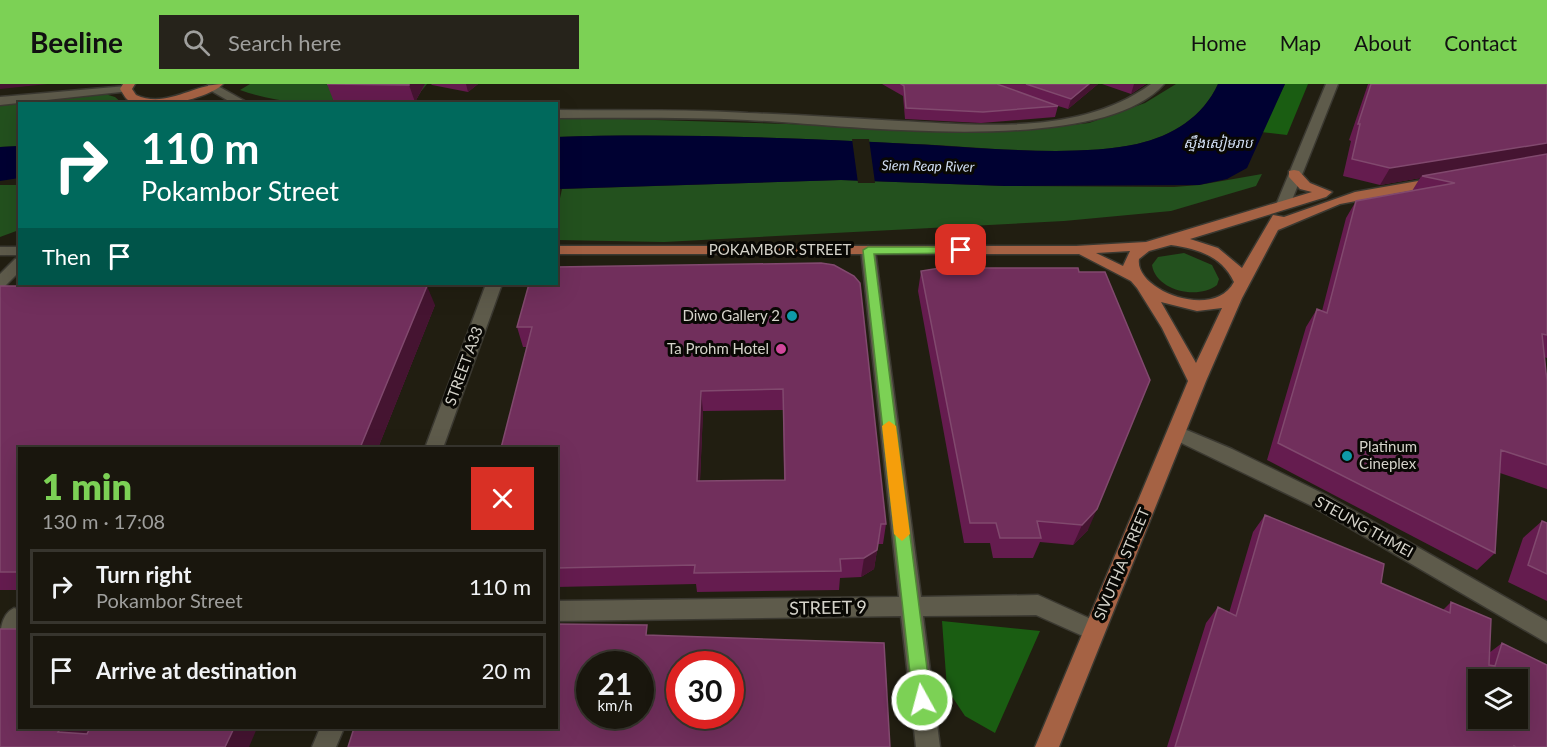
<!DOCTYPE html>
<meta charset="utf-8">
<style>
:root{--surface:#19160d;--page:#26231b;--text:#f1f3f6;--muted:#9f9f9d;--line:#37352e;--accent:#7cd155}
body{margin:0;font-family:Lato,"Noto Sans Khmer",sans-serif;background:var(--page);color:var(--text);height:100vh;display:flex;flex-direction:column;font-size:22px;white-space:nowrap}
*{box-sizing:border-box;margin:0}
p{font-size:20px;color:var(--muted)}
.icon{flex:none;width:33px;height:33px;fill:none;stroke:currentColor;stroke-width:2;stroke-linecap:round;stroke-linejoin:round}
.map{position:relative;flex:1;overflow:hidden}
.panel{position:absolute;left:18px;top:363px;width:540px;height:282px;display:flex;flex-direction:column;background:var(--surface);border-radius:0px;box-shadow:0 6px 24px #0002,0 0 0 2px var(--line)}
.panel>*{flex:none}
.top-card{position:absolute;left:18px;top:18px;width:540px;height:183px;border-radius:0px;box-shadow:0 6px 24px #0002,0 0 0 2px var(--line);background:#00695c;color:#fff;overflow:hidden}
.fabs{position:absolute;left:1468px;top:585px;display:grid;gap:12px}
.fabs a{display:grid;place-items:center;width:60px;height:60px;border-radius:0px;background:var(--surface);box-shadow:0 6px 24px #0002,0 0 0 2px var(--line);font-size:30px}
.speed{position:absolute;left:576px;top:567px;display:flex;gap:12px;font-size:30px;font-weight:700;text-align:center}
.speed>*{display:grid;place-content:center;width:78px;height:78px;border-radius:50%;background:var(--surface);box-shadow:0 6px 24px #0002,0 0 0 2px var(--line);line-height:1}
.speed small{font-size:15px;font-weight:400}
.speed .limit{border:9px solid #d22;background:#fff;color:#111}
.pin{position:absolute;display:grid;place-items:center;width:51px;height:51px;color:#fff;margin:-26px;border-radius:12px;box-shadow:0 3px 9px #0006}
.me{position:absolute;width:66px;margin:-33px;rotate:353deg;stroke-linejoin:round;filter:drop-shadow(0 0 4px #0008)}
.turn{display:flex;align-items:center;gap:21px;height:126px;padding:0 24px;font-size:27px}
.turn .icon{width:78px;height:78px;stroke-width:2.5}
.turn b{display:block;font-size:42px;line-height:51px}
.then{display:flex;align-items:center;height:57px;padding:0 24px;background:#0003;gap:12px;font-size:22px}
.round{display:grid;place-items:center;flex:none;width:63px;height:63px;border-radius:0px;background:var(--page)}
.headline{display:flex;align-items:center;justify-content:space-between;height:102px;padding:0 24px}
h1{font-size:36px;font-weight:800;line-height:45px;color:var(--accent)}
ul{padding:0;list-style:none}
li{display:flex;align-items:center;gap:18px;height:75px;margin:0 12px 9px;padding:0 12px;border:3px solid var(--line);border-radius:0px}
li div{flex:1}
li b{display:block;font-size:22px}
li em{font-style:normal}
header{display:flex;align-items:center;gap:36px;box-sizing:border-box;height:84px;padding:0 30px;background:var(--accent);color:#111}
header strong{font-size:28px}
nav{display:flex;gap:33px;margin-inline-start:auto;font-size:21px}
.search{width:420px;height:54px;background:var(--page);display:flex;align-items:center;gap:15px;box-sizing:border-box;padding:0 21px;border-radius:0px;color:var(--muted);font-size:22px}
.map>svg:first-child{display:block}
.green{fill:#23511e}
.forest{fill:#1a5d12}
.water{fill:#000132}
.pier{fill:#211e11}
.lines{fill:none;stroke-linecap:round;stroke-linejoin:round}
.minor-casing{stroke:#3b3931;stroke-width:3}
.major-casing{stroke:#3b3931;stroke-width:3}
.minor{fill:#5e5b4b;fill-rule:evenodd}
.major{fill:#a56244;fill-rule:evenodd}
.wall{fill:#651c4f;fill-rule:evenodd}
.shaded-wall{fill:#451431}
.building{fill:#712f5c;stroke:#81496e;stroke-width:1.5;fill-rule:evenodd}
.route{fill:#7cd155;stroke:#518837;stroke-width:1.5}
.slow{fill:#f59e0b}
.culture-dot{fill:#0f9aa8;stroke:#090804;stroke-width:2}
.hotel-dot{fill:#d1479c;stroke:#090804;stroke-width:2}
.labels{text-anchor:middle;stroke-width:6;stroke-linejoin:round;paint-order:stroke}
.far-water-label{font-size:14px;font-style:italic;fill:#d0ddf2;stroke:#090804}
.street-label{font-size:15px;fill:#d5d3ca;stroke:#090804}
.poi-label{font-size:15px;fill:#d5d3ca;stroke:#090804;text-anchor:end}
.near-street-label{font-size:18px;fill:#d5d3ca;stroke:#090804}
</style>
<header>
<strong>Beeline</strong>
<div class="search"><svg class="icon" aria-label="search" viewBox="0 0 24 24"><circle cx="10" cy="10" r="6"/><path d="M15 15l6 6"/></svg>Search here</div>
<nav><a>Home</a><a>Map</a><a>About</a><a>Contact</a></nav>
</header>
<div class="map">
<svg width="1547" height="663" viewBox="0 0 1547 663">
<rect width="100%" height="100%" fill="#211e11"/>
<path class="green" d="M250,0H427L411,20C355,19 294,26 240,6Z
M1176,0H1218C1203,33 1172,52 1137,60C1072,74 982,63 915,60C796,54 676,49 557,53L556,33L1017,47L1089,39L1145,19Z
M105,10L115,13L122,19L20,20L19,62L0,63V21Z
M1262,90L1256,102L1171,127L1064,137L664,158L557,156V128L562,105L841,96L1005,102L1174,103L1199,101Z
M0,101H19V146L0,153Z
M1184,169L1212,181L1219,195L1217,201C1198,216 1156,207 1152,181L1158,173Z"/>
<path class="forest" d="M1285,0H1308L1287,51L1261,48Z
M942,537L1040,547L995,649L965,632L947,605Z"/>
<path class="water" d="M1218,0H1285L1247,84L1227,95L1199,101L1005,102L841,96L557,105L556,53C675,49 793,54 911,60C979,63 1071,74 1137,60C1172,52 1203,33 1218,0Z
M19,62V94L0,97V63Z"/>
<path class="pier" d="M852,55H869L875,99H858Z"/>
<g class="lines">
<defs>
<path id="minor" d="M1151,0H1164C1098,75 842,40 747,36C684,33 620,34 556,34V26C620,27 685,25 748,29C798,31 849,34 899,37C981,41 1080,52 1151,0Z
M1326,0H1338L1290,121L1283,125L1278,124L1276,121Z
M208,1H216L250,20H234L208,5Z
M126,2L132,5L130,7L0,21V13Z
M868,162L875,166L921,513L1038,511L1102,540L1105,547L1102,554L1094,557L1036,531L923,532L940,663H916L901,532L556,537V517L899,513L861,166Z
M0,163H20V171H0Z
M20,174V187L5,202L0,204V190L15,175Z
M486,200H502L443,364H425Z
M1177,342L1232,365L1326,411L1547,537V559L1312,422L1171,354L1168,349L1171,344Z
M14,524L20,526C20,542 17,559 0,565C0,549 0,531 14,524Z
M320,644H344L336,663H312Z"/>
<path id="major" d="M123,0H135L132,5L136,11C166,25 193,0 223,0C209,15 145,29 128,16C125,14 123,9 120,5Z
M1294,86L1299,87L1310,99L1332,108L1326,113L1190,155L1218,164L1242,184L1273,131L1284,133L1355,108L1441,93L1448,97L1441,101L1340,120L1278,146L1242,214L1206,297L1059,663H1035L1188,297L1162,244L1137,204L1131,197L1079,170H556V162H1076L1146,158L1312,108L1300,105L1289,93V87ZM1171,161C1198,165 1222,172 1234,198C1214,237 1134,206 1139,175L1149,167ZM1130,167L1123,182L1096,169ZM1161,218L1197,227L1222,224L1196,279Z"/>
</defs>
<use href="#minor" class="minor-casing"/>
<use href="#major" class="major-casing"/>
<use href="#minor" class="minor"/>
<use href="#major" class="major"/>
</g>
<path class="wall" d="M327,0H425L415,18H334Z
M431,0H478L468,8L432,1Z
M882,0H1098L1068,25L1058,22L1055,33L981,39L905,35L903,12Z
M1102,0H1146L1131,10Z
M1368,0H1547V274L1544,273L1547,297V405L1500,389L1495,469L1477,486L1267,376L1306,243L1317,225L1322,227L1346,134L1356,117L1412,107L1420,94L1380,101L1343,92L1351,57L1349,56Z
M821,179L886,440L883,460H878L874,485L861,493L840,494L839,506L697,508L696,500L556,503V364L526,263H523L517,243ZM783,326L784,396L700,397L703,327Z
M921,187L1088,446L1073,461L1040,458L1033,474H993L990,459H964L918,207Z
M0,202L435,221L378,364H20V506H0Z
M1265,431L1381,499L1443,526L1451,518L1489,569L1502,559L1547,663H1167L1206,539L1218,523L1229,529L1253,448Z
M1542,437L1547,439V517L1508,498L1523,454Z"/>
<path class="shaded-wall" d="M0,0H48L0,5Z
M409,0H425L415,18L409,1Z
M466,0H478L468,8Z
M1089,0H1098L1068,25L1071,15Z
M1134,0H1146L1131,10Z
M1547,59V73L1422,92L1420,94L1380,101L1390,84Z
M427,202L435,221L378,364H360Z
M701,307L703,327L699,417L697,397Z
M1097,425L1088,446L1073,461L1082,441Z
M877,466L874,485L861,493L864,474Z
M61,644H92L81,663L58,648Z
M234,644H257L249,663H225Z"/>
<path class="building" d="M327,0H409V1Z
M901,0H997L1058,22L983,28L906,24L904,2Z
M1026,0H1089L1071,15Z
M1371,0H1547V59L1390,84L1352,75L1360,40H1358Z
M1547,70V251L1542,250L1547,297V381L1501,366L1495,469L1278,359L1317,225L1327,229L1356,117L1455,99L1422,92Z
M821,179L834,181L854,192L860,199L886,440H881L877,466L864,474L840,475L841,487L694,489L695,481L556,484V364H501L532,243H517L529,200H556V183ZM783,305L785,396L697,397L701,307Z
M940,184H1078L1079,188H1105L1150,296L1097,425L1082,441L1037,437L1041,454H1000L996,439H970L921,187Z
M0,202H427L360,364H20V488H0Z
M1265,431L1384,480L1381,499L1450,529L1451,518L1491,535L1489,581L1495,582L1502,559L1547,581V663H1516L1514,662V663H1175L1218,523L1236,532ZM1479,596H1518V634H1479Z
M1542,437L1547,439V490L1528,481Z
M556,540L647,541L646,551L884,559L890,663H348L354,644H556ZM590,580H640V632H590ZM680,580H730V632H680Z
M0,545H20V644H61L58,648L87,650L90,644H234L225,663H0Z"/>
<path class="route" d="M961,163L965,164V169L874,170L931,616L929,622L922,625L916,622L913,616L863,166L868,163Z"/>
<path class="slow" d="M889,337L896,342L910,450L902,457L894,450L882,342Z"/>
<g class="culture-dot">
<circle cx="792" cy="232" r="6"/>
<circle cx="1347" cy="372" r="6"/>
</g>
<circle class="hotel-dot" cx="781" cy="265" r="6"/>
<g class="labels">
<g class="far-water-label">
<text x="1218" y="64">ស្ទឹងសៀមរាប</text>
<text transform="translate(928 82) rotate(1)" y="5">Siem Reap River</text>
</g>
<g class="street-label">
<text x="780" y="171">POKAMBOR STREET</text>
<text transform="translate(464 282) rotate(-70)" y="5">STREET A33</text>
<text transform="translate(1364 443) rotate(29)" y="5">STEUNG THMEI</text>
<text transform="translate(1122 480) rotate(-67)" y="5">SIVUTHA STREET</text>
</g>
<g class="poi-label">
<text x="780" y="237">Diwo Gallery 2</text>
<text x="769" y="270">Ta Prohm Hotel</text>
<text x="1359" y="368" text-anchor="start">Platinum<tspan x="1359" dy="17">Cineplex</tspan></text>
</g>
<g class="near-street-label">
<text transform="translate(828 524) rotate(-1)" y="6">STREET 9</text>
</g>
</g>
</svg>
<div class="fabs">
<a><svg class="icon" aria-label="layers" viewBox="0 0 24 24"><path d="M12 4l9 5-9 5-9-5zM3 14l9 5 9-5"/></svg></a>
</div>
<div class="speed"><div>21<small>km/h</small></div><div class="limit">30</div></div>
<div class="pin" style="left:961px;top:166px;background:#d93025"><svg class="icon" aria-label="arrive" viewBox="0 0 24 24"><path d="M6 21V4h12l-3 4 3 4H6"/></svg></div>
<svg class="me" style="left:922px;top:616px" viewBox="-20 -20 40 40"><circle r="17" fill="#7cd155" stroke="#fff" stroke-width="3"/><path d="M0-11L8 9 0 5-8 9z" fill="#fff"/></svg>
<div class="top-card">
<div class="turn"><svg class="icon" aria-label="right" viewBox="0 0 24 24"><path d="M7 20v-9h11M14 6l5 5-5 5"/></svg><div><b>110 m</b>Pokambor Street</div></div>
<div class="then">Then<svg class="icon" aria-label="arrive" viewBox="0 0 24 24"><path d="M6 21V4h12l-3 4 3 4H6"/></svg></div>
</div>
<section class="panel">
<div class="headline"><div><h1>1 min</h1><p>130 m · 17:08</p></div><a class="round" style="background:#d93025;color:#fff"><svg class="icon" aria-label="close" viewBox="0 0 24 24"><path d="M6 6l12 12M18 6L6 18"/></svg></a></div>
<ul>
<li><svg class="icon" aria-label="right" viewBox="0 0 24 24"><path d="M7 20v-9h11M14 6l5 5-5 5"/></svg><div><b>Turn right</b><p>Pokambor Street</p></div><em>110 m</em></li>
<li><svg class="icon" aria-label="arrive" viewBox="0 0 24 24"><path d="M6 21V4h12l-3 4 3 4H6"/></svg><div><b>Arrive at destination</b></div><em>20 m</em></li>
</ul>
</section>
</div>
